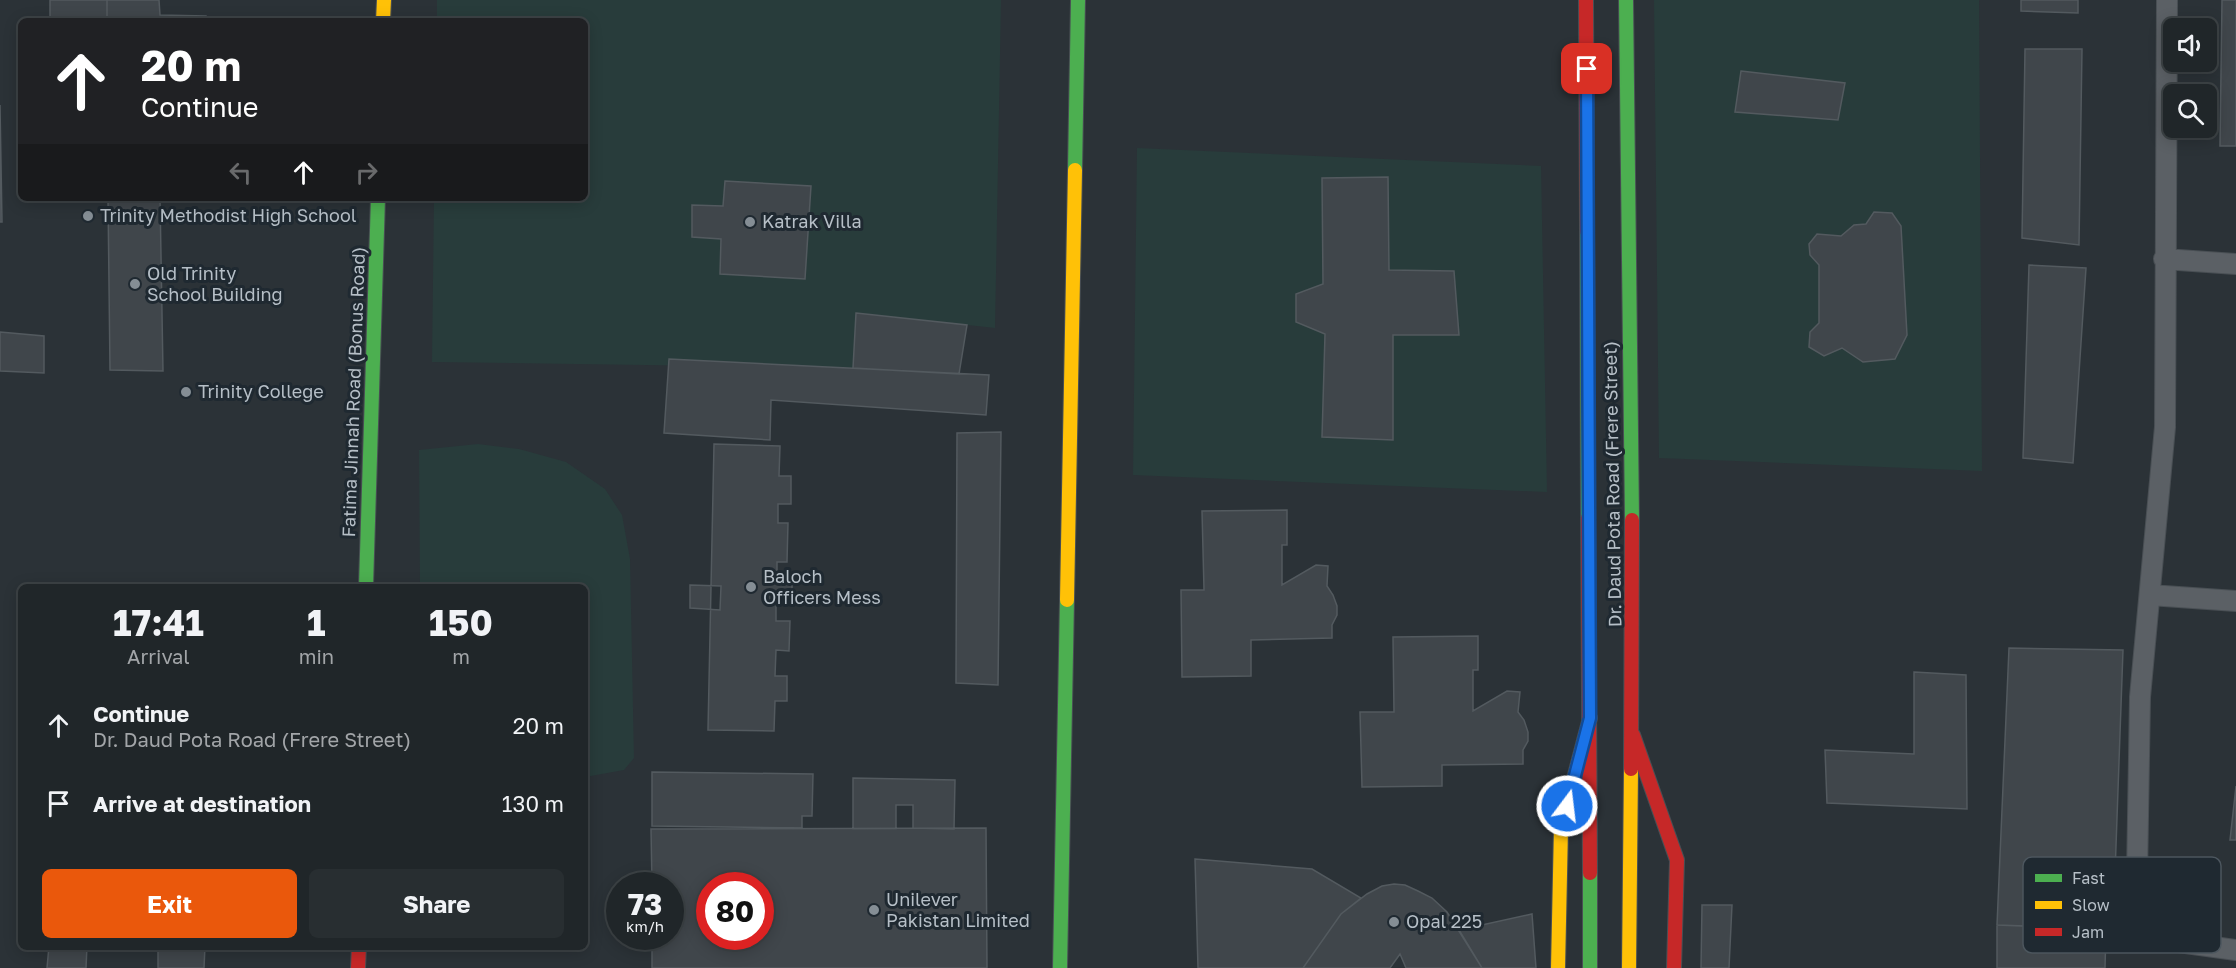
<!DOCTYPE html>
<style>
:root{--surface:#202629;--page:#282e31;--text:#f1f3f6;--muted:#a2a5a8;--line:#3d4346;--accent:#ea580c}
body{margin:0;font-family:"Golos Text",sans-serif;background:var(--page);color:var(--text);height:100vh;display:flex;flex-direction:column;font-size:22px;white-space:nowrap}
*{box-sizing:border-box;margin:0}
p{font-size:20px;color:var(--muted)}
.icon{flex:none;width:33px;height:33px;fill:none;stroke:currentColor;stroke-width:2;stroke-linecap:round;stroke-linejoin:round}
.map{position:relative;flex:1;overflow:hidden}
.sheet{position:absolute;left:18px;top:584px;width:570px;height:366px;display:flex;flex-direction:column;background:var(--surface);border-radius:9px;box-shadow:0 3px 15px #0003,0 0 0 2px var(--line)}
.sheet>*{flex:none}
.hud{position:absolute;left:18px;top:18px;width:570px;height:183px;border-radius:9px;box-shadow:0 3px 15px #0003,0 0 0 2px var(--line);background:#202124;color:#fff;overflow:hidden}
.tools{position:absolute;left:2163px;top:18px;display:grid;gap:12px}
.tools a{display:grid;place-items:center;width:54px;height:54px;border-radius:9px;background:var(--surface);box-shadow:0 3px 15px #0003,0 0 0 2px var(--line);font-size:30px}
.speed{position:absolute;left:606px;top:872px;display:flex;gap:12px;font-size:30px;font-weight:700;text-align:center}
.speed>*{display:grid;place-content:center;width:78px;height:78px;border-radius:50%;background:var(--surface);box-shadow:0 3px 15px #0003,0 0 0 2px var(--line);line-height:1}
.speed small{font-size:15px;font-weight:400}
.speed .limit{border:9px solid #d22;background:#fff;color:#111}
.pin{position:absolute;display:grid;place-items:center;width:51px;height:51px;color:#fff;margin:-26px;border-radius:12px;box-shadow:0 3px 9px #0006}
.me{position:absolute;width:66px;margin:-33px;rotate:15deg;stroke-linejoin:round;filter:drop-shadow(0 0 4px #0008)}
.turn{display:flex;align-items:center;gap:21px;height:126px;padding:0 24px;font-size:27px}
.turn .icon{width:78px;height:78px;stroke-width:2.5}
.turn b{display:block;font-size:42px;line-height:51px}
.lanes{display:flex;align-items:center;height:57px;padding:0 24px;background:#0003;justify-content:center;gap:30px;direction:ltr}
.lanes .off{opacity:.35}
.eta{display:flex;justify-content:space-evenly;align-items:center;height:102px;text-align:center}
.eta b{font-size:36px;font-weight:700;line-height:42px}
.action{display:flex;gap:12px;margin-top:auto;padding:12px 24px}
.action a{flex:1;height:69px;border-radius:9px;background:var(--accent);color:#fff;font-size:24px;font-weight:700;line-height:69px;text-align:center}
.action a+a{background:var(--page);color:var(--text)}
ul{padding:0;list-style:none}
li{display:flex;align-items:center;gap:18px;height:78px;padding:0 24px}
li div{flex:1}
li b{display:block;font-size:22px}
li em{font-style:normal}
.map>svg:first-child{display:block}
.green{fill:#283c3b}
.building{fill:#40464b;stroke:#535a5f;stroke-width:1.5;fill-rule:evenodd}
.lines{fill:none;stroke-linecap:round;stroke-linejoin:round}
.lane-casing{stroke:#494f54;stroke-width:22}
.fast-casing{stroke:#494f54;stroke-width:16}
.slow-casing{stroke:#494f54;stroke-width:16}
.jam-casing{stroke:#494f54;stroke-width:16}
.lane{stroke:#5b6065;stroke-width:20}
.fast{stroke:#4caf50;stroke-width:14}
.slow{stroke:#ffc107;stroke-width:14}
.jam{stroke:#c62828;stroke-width:14}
.route-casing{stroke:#114b97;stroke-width:15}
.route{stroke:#1a73e8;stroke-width:10}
.poi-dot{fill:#858e95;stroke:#1f2931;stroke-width:2}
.labels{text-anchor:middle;stroke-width:6;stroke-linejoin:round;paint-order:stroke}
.poi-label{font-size:18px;fill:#b6bfc7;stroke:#1f2931;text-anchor:start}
.street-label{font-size:18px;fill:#b6bfc7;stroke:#1f2931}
.key{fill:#1f2931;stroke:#4c565e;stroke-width:1.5}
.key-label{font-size:16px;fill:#b6bfc7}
</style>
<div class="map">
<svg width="2236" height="968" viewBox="0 0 2236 968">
<rect width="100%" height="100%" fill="#2b3237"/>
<path class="green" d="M437,0H1001L995,328L857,313L853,368L432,362L434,198H585V21H437Z
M1654,0H1979L1982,471L1659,458Z
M1137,148L1541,166L1547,492L1133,475Z
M478,444L519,449L566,462L605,489L622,515L630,559L634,758L624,770L585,777V586H420L419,450Z"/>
<path class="building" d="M50,0H107V21H50Z
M107,0H159L160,15L206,16V21H107Z
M2021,0H2078V13L2021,11Z
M2222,0H2236V146H2220Z
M2025,49H2082L2079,245L2022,238Z
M1741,71L1845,83L1838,120L1735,112Z
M0,105L2,222H0Z
M1388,177L1389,270L1454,271L1459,335H1393V440L1322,437L1325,334L1296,322V294L1323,284L1322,178Z
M725,181L811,186L805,279L720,274L721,239L692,237V205L723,206Z
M108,198H160L163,371L110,370Z
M1874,212L1892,213L1901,226L1907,335L1895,359L1863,362L1842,348L1824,356L1809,347L1810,332L1819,323V265L1810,255L1809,244L1817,234L1841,236L1854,225L1866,224Z
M2029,265L2086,268L2073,463L2023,458Z
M856,313L967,325L959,374L853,368Z
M0,332L44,336V373L0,371Z
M669,359L989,375L986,415L771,400L770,440L664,433Z
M1001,432L998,685L956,683L957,433Z
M714,444L780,446L779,476H791V504H778V523H788L787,562H777V573L792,574V601H776V621H790L789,651L776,650L775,676H787V701H775L774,731L708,730Z
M1287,510V545H1282V585L1316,565L1328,566L1327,586L1333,595L1337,606V615L1332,625V638L1251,640V676L1182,677L1181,590H1204L1202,511Z
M690,585L721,586L720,610L690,608Z
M1478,636V670H1473V711L1507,691L1520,692L1518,712L1524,720L1528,732V741L1523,750V764L1442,765V786L1362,787L1360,712H1394L1393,637Z
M2009,648L2123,650L2113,930L1997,925Z
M1914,672L1966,675L1967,809L1827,803L1825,750L1914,754Z
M652,772L813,774L812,816H802V828L652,826Z
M853,778L955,780L954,829L913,828V805H896V829H853Z
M2236,786V840H2230Z
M986,828L987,968H652V936H670V885H652L651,829ZM710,885H760V936H710Z
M1195,859L1312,869L1361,898L1341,914L1303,968H1198Z
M1394,884L1405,885L1418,891L1432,898L1447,912L1482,968H1406L1400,954L1390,968H1303L1341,914L1367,894L1382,886Z
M1702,905H1732L1729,968H1701Z
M1532,914L1536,968H1482L1459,930Z
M1997,925L2106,929L2105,968H1997Z
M49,946H87L86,968H47Z
M158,946H205L204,968H158Z"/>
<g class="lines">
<defs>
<path id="lane" d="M2167,0L2165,427L2140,697L2136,936L2236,950
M2164,259L2236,264
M2150,595L2236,601"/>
<path id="fast" d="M1626,0L1632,520
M1075,170L1078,0
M1587,231L1588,518
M366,586L378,198
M1590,873V968
M1060,968L1067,600"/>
<path id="slow" d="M383,21L384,0
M1067,600L1075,170
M1558,968L1561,828L1590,718
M1629,968L1631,769"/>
<path id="jam" d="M1586,0L1587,231
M1588,518L1590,873
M1633,735L1677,860L1674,968
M1631,769L1632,520
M358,968L359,946"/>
</defs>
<use href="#lane" class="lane-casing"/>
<use href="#fast" class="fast-casing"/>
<use href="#slow" class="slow-casing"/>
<use href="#jam" class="jam-casing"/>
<use href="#lane" class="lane"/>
<use href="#fast" class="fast"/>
<use href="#slow" class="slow"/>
<use href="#jam" class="jam"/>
</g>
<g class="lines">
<defs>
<path id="route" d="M1567,806L1590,718L1587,69"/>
</defs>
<use href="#route" class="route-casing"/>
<use href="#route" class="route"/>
</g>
<g class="poi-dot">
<circle cx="88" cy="216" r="6"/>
<circle cx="750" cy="222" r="6"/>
<circle cx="135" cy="284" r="6"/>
<circle cx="186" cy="392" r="6"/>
<circle cx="751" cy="587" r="6"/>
<circle cx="874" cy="910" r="6"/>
<circle cx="1394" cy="922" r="6"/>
</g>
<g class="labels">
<g class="poi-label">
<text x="100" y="222">Trinity Methodist High School</text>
<text x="762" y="228">Katrak Villa</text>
<text x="147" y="280">Old Trinity<tspan x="147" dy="21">School Building</tspan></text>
<text x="198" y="398">Trinity College</text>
<text x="763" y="583">Baloch<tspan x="763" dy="21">Officers Mess</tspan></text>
<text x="886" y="906">Unilever<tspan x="886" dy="21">Pakistan Limited</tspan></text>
<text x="1406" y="928">Opal 225</text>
</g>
<g class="street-label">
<text transform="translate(354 392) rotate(-88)" y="6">Fatima Jinnah Road (Bonus Road)</text>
<text transform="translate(1613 484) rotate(-91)" y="6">Dr. Daud Pota Road (Frere Street)</text>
</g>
</g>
<rect x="2023" y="857" width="198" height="96" rx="9" class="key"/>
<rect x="2035" y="874" width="27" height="8" fill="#4caf50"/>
<rect x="2035" y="901" width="27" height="8" fill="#ffc107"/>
<rect x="2035" y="928" width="27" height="8" fill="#c62828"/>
<g class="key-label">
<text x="2072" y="884">Fast</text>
<text x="2072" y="911">Slow</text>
<text x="2072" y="938">Jam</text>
</g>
</svg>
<div class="tools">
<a><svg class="icon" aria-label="sound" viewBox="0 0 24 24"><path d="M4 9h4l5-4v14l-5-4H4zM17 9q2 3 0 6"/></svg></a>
<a><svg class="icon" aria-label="search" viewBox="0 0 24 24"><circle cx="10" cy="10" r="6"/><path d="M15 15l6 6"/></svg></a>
</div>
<div class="speed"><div>73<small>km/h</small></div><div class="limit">80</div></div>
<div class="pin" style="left:1587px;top:69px;background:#d93025"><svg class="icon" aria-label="arrive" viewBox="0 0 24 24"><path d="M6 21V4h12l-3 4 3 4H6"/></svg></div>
<svg class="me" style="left:1567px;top:806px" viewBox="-20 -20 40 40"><circle r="17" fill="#1a73e8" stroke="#fff" stroke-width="3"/><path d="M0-11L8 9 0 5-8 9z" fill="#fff"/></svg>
<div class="hud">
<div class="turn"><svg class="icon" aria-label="ahead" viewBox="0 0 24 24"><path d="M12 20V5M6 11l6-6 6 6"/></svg><div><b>20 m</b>Continue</div></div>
<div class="lanes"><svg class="icon off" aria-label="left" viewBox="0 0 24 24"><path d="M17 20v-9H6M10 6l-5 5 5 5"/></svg><svg class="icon" aria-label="ahead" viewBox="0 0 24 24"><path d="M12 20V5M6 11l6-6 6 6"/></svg><svg class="icon off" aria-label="right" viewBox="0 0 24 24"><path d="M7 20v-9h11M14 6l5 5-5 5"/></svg></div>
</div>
<section class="sheet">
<div class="eta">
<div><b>17:41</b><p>Arrival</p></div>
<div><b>1</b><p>min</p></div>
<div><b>150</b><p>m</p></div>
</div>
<ul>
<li><svg class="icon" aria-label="ahead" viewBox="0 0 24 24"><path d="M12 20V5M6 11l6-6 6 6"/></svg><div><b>Continue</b><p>Dr. Daud Pota Road (Frere Street)</p></div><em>20 m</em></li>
<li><svg class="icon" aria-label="arrive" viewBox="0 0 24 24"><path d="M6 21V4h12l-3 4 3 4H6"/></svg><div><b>Arrive at destination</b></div><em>130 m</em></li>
</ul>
<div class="action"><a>Exit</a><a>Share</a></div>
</section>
</div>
